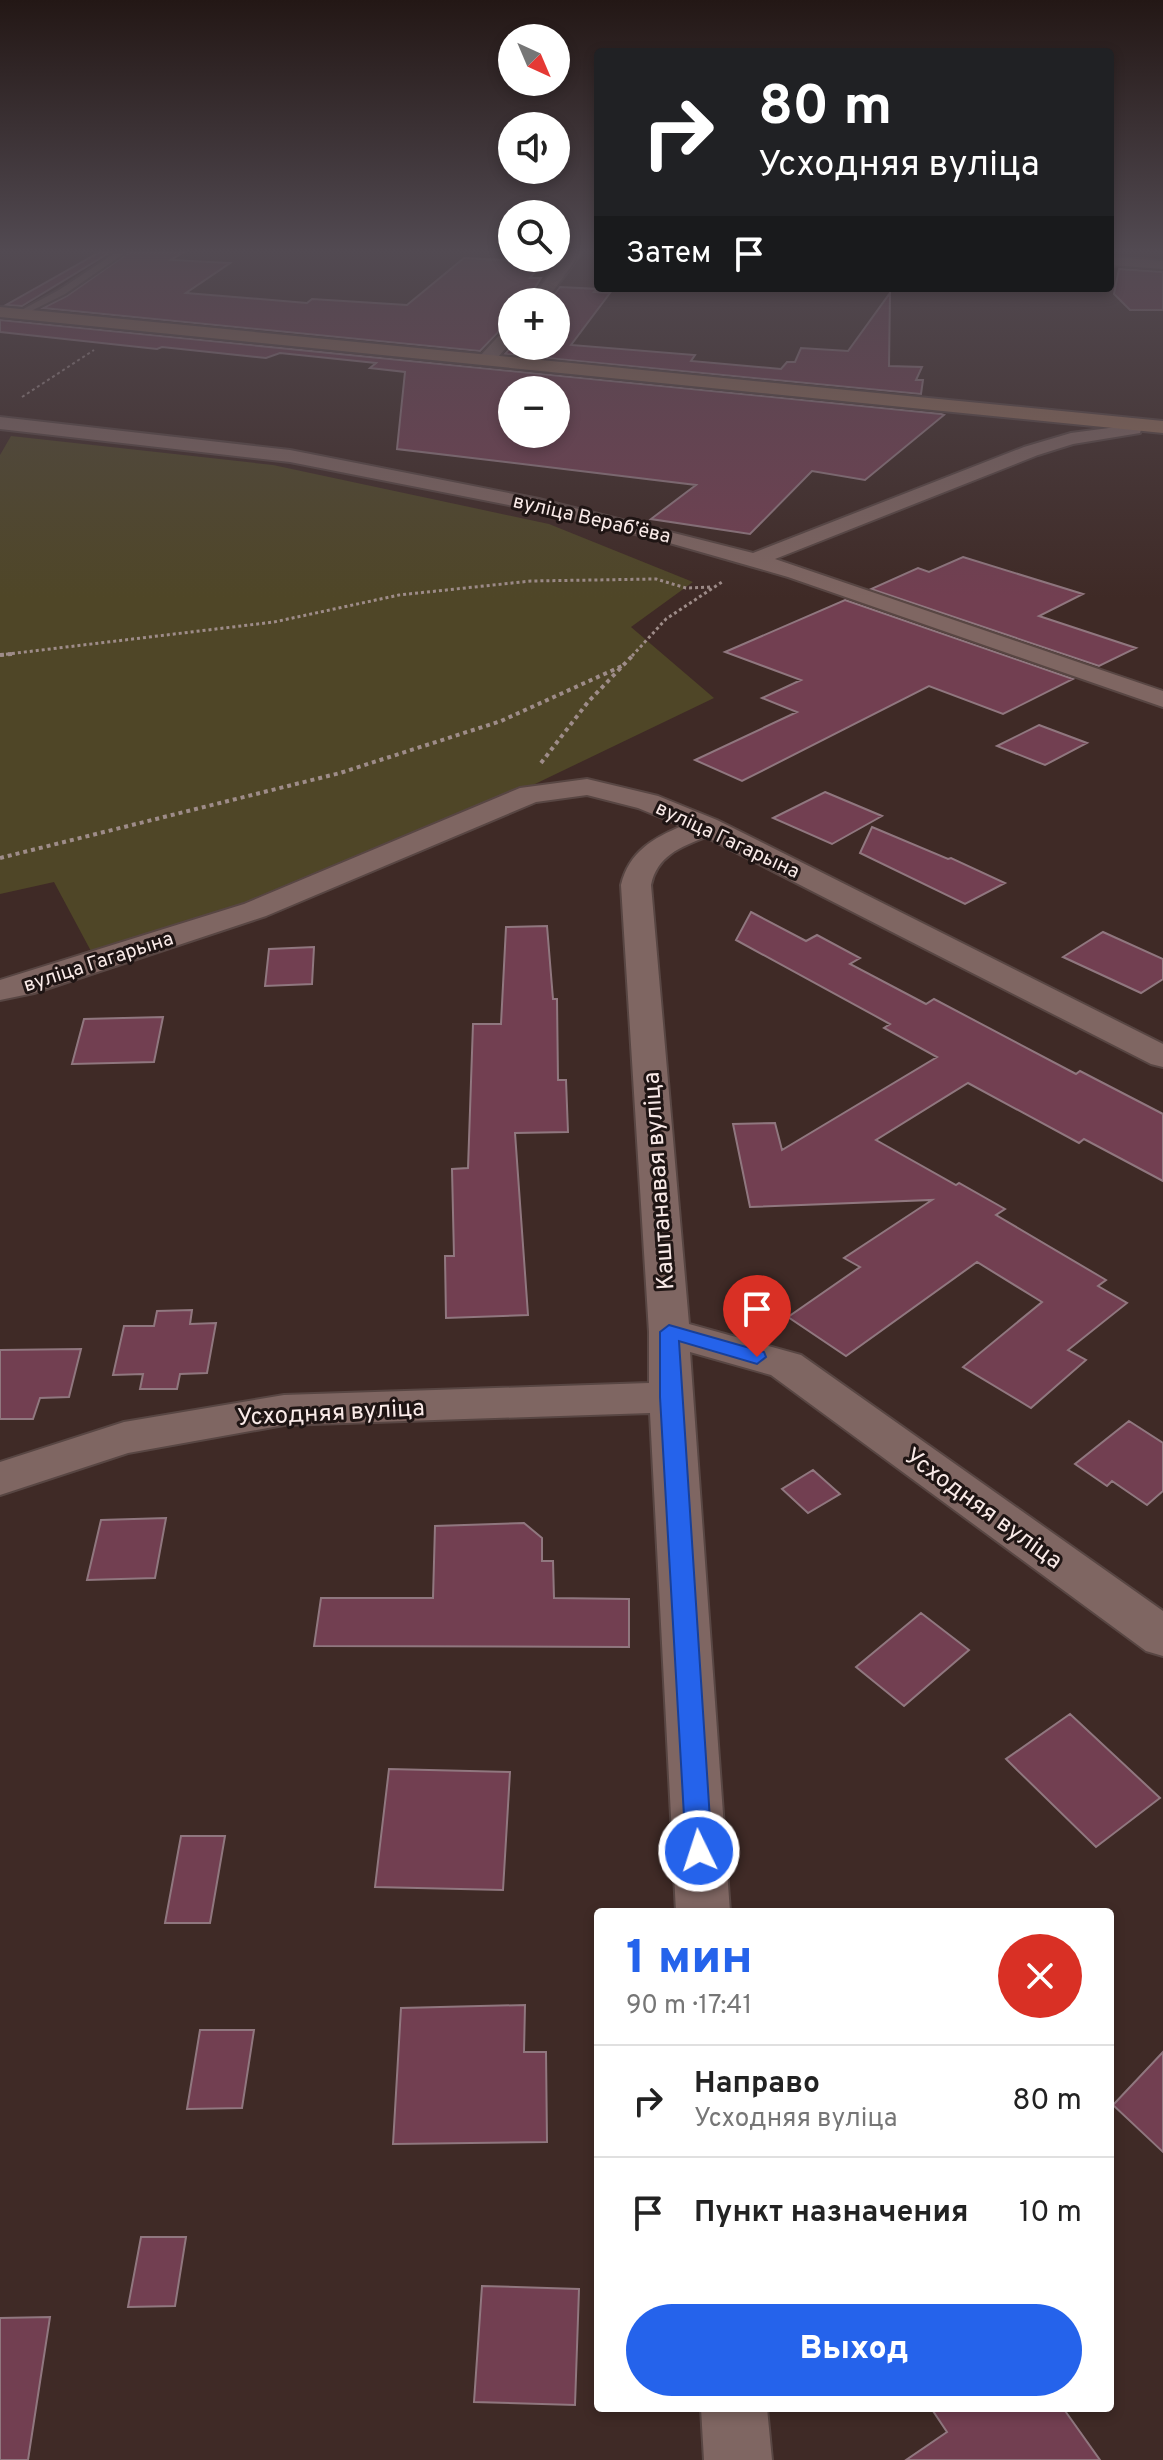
<!DOCTYPE html>
<html lang="ru">
<meta charset="utf-8">
<style>
:root{--surface:#fff;--page:#f2f2f2;--text:#222;--muted:#767676;--line:#e0e0e0;--accent:#2563eb}
body{margin:0;font-family:Overpass,sans-serif;background:var(--page);color:var(--text);height:100vh;display:flex;flex-direction:column;font-size:30px;white-space:nowrap}
*{box-sizing:border-box;margin:0}
p{font-size:26px;color:var(--muted)}
.icon{flex:none;width:44px;height:44px;fill:none;stroke:currentColor;stroke-width:2;stroke-linecap:round;stroke-linejoin:round}
.map{position:relative;flex:1;overflow:hidden}
.panel{position:absolute;left:594px;top:1908px;width:520px;height:504px;display:flex;flex-direction:column;background:var(--surface);border-radius:8px;box-shadow:0 4px 12px #0003}
.panel>*{flex:none}
.guide{position:absolute;left:594px;top:48px;width:520px;height:244px;border-radius:8px;box-shadow:0 4px 12px #0003;background:#202124;color:#fff;overflow:hidden}
.needle{width:52px;rotate:136deg}
.tools{position:absolute;left:498px;top:24px;display:grid;gap:16px}
.tools a{display:grid;place-items:center;width:72px;height:72px;border-radius:50%;background:var(--surface);box-shadow:0 4px 12px #0003;font-size:40px}
.pin{position:absolute;display:grid;place-items:center;width:68px;height:68px;color:#fff;margin:-82px -34px;border-radius:50% 50% 50% 0;rotate:-45deg;box-shadow:0 0 8px #0007}
.pin .icon{rotate:45deg}
.me{position:absolute;width:88px;margin:-44px;rotate:356deg;stroke-linejoin:round;filter:drop-shadow(0 0 6px #0008)}
.turn{display:flex;align-items:center;gap:28px;height:168px;padding:0 32px;font-size:36px}
.turn .icon{width:104px;height:104px;stroke-width:2.5}
.turn b{display:block;font-size:56px;line-height:68px}
.then{display:flex;align-items:center;height:76px;padding:0 32px;background:#0003;gap:16px;font-size:30px}
.round{display:grid;place-items:center;flex:none;width:84px;height:84px;border-radius:42px;background:var(--page)}
.headline{display:flex;align-items:center;justify-content:space-between;height:136px;padding:0 32px}
h1{font-size:48px;font-weight:800;line-height:60px;color:var(--accent)}
.action{display:flex;gap:16px;margin-top:auto;padding:16px 32px}
.action a{flex:1;height:92px;border-radius:48px;background:var(--accent);color:#fff;font-size:32px;font-weight:800;line-height:92px;text-align:center}
ul{padding:0;list-style:none}
li{display:flex;align-items:center;gap:24px;height:112px;padding:0 32px;border-top:2px solid var(--line)}
li div{flex:1}
li b{display:block;font-size:30px}
li em{font-style:normal}
.map>svg:first-child{display:block}
.green{fill:#4f4627}
.building{fill:#723f51;stroke:#90777f;stroke-width:2;fill-rule:evenodd}
.lines{fill:none;stroke-linecap:round;stroke-linejoin:round}
.lane-casing{stroke:#584643;stroke-width:4}
.street-casing{stroke:#584643;stroke-width:4}
.secondary-casing{stroke:#584643;stroke-width:4}
.path-far2{stroke:#9e8c89;stroke-width:2;stroke-dasharray:3 3;stroke-linecap:butt}
.path-far1{stroke:#9e8c89;stroke-width:3;stroke-dasharray:3 3;stroke-linecap:butt}
.path{stroke:#9e8c89;stroke-width:4;stroke-dasharray:4 4;stroke-linecap:butt}
.lane{fill:#7f6662;fill-rule:evenodd}
.street{fill:#7f6662;fill-rule:evenodd}
.secondary{fill:#906d5a;fill-rule:evenodd}
.route{fill:#2563eb;stroke:#184099;stroke-width:2}
.labels{text-anchor:middle;stroke-width:6;stroke-linejoin:round;paint-order:stroke}
.far-street-label{font-size:20px;fill:#f9eae8;stroke:#1f1514}
.street-label{font-size:24px;fill:#f9eae8;stroke:#1f1514}
</style>
<div class="map">
<svg width="1163" height="2460" viewBox="0 0 1163 2460">
<rect width="100%" height="100%" fill="#3f2a26"/>
<path class="green" d="M11,436L273,465L549,524L693,582L631,627L714,698L535,784L250,903L92,953L54,882L0,894V455Z"/>
<path class="building" d="M98,253H109L22,306L6,305Z
M128,253H182L171,260L230,263L186,293L307,303L312,299L407,305L464,258L543,262L530,278H541L526,302H512V323L504,326L480,351L43,308L67,296Z
M1119,269L1163,272V310H1130L1114,294Z
M560,287L597,289L594,292L610,293L571,345L695,355L691,361L781,369L787,362H795L801,348L848,351L890,293L889,366L922,367L916,380H923L921,394L505,354L512,346H556V302H549Z
M0,320L941,414L944,415L865,480L812,471L750,534L651,519L696,485L397,449L405,372L370,368L376,363L280,353L266,358L162,347L157,349L0,332ZM512,390H556V434H512Z
M963,557L1083,594L1039,616L1136,648L1099,666L871,589L918,568L929,572Z
M845,600L1073,679L1003,714L929,686L742,781L695,760L797,712L762,698L801,680L725,652Z
M1039,725L1087,743L1045,765L997,746Z
M825,792L882,816L832,844L773,818Z
M872,827L948,859L951,858L1005,883L965,904L860,853Z
M751,912L806,941L817,935L860,958L850,964L926,1004L934,999L1076,1074L1080,1071L1163,1114V1181L1084,1139L1079,1143L968,1083L876,1140L956,1185L959,1183L1005,1209L996,1215L1106,1280L1098,1286L1127,1303L1068,1350L1086,1360L1031,1408L963,1367L1042,1302L977,1262L846,1356L788,1317L860,1267L844,1258L932,1200L750,1207L733,1124L775,1123L782,1150L937,1057L884,1028L890,1024L736,940Z
M547,926L553,999H557L558,1080H566L568,1132L515,1133L528,1315L446,1318L445,1256H454L452,1169L468,1168L473,1024H501L506,927Z
M1103,932L1163,959V979L1141,993L1063,957Z
M314,947L312,984L265,986L269,949Z
M163,1017L154,1062L72,1064L84,1019Z
M192,1310L190,1324L216,1323L207,1373L180,1374L177,1389H140L143,1374L113,1375L124,1326H154L157,1311Z
M81,1349L69,1397L40,1398L33,1419H0V1350Z
M1129,1421L1163,1443V1491L1147,1505L1112,1481L1107,1486L1075,1464Z
M813,1470L840,1494L808,1513L782,1489Z
M166,1518L155,1578L87,1580L101,1520Z
M524,1523L542,1538V1561H553L554,1598L629,1599V1647L314,1646L321,1598H433L435,1526Z
M921,1613L969,1650L904,1706L856,1667Z
M1070,1714L1160,1798L1096,1847L1006,1759Z
M389,1769L510,1772L503,1890L375,1887Z
M181,1836H225L210,1923H165Z
M525,2005L524,2052H546L547,2142L393,2144L401,2008Z
M200,2030H254L242,2108L187,2109Z
M1163,2052V2152L1113,2105Z
M141,2237H186L175,2306L128,2307Z
M482,2286L579,2289L575,2405L474,2402Z
M50,2317L28,2460H0V2318Z
M931,2408H1063L1100,2460H906L947,2432Z"/>
<g class="lines">
<defs>
<path id="lane" d="M115,253H125L65,294L21,316L14,314L59,290Z"/>
<path id="street" d="M566,253H581L545,302H529Z
M1110,257L1163,261V269L1110,265Z
M512,326V341L492,364H480L478,360L480,356L506,328Z
M0,417L290,450L539,499L753,553L1024,447L1071,433L1124,426L1127,420H1141L1143,424L1140,433L1073,444L1038,455L775,559L1163,691V707L788,577L652,538L539,511L290,462L0,429Z
M587,779L658,796L717,820L1163,1044V1067L1151,1064L706,837C680,847 657,856 651,885L689,1324L801,1355L1163,1611V1656L1146,1651L771,1375L690,1352L730,1912H676L650,1413L284,1425L128,1453L0,1495V1462L124,1422L284,1395L649,1383V1332L621,885C629,852 653,838 682,826L638,808L587,795L536,802L266,916L34,993L0,1000V980L244,904L520,788Z
M701,2408H767L772,2460H704Z"/>
<path id="secondary" d="M0,307L1163,421V433L0,317Z"/>
</defs>
<use href="#lane" class="lane-casing"/>
<use href="#street" class="street-casing"/>
<use href="#secondary" class="secondary-casing"/>
<path class="path-far2" d="M22,397L94,350"/>
<path class="path-far1" d="M0,655L274,622L399,595L531,581L656,579L686,588L713,587
M632,656L666,619L722,582"/>
<path class="path" d="M0,655L12,654
M541,763L588,702L634,654
M0,858L340,773L501,721L622,666"/>
<use href="#lane" class="lane"/>
<use href="#street" class="street"/>
<use href="#secondary" class="secondary"/>
</g>
<linearGradient id="sky" x2="0" y2="1"><stop stop-color="#231715"/><stop offset="0.42" stop-color="#524a52"/><stop offset="1" stop-color="#524a52" stop-opacity="0"/></linearGradient>
<rect width="1163" height="598" fill="url(#sky)"/>
<path class="route" d="M669,1325L764,1352L766,1357L757,1364L679,1341L712,1851L708,1859L699,1863L690,1859L686,1851L660,1397V1332Z"/>
<g class="labels">
<g class="far-street-label">
<text transform="translate(592 518) rotate(13)" y="7">вуліца Верабʼёва</text>
<text transform="translate(728 839) rotate(25)" y="7">вуліца Гагарына</text>
<text transform="translate(98 961) rotate(-18)" y="7">вуліца Гагарына</text>
</g>
<g class="street-label">
<text transform="translate(658 1181) rotate(-94)" y="8">Каштанавая вуліца</text>
<text transform="translate(331 1412) rotate(-3)" y="8">Усходняя вуліца</text>
<text transform="translate(984 1508) rotate(36)" y="8">Усходняя вуліца</text>
</g>
</g>
</svg>
<div class="tools">
<a><svg class="needle" viewBox="-14 -14 28 28"><path d="M0-13l5 13h-10z" fill="#e53935"/><path d="M0 13l5-13h-10z" fill="#767676"/></svg></a>
<a><svg class="icon" aria-label="sound" viewBox="0 0 24 24"><path d="M4 9h4l5-4v14l-5-4H4zM17 9q2 3 0 6"/></svg></a>
<a><svg class="icon" aria-label="search" viewBox="0 0 24 24"><circle cx="10" cy="10" r="6"/><path d="M15 15l6 6"/></svg></a>
<a>+</a>
<a>−</a>
</div>
<div class="pin" style="left:757px;top:1357px;background:#d93025"><svg class="icon" aria-label="arrive" viewBox="0 0 24 24"><path d="M6 21V4h12l-3 4 3 4H6"/></svg></div>
<svg class="me" style="left:699px;top:1851px" viewBox="-20 -20 40 40"><circle r="17" fill="#2563eb" stroke="#fff" stroke-width="3"/><path d="M0-11L8 9 0 5-8 9z" fill="#fff"/></svg>
<div class="guide">
<div class="turn"><svg class="icon" aria-label="right" viewBox="0 0 24 24"><path d="M7 20v-9h11M14 6l5 5-5 5"/></svg><div><b>80 m</b>Усходняя вуліца</div></div>
<div class="then">Затем<svg class="icon" aria-label="arrive" viewBox="0 0 24 24"><path d="M6 21V4h12l-3 4 3 4H6"/></svg></div>
</div>
<section class="panel">
<div class="headline"><div><h1>1 мин</h1><p>90 m · 17:41</p></div><a class="round" style="background:#d93025;color:#fff"><svg class="icon" aria-label="close" viewBox="0 0 24 24"><path d="M6 6l12 12M18 6L6 18"/></svg></a></div>
<ul>
<li><svg class="icon" aria-label="right" viewBox="0 0 24 24"><path d="M7 20v-9h11M14 6l5 5-5 5"/></svg><div><b>Направо</b><p>Усходняя вуліца</p></div><em>80 m</em></li>
<li><svg class="icon" aria-label="arrive" viewBox="0 0 24 24"><path d="M6 21V4h12l-3 4 3 4H6"/></svg><div><b>Пункт назначения</b></div><em>10 m</em></li>
</ul>
<div class="action"><a>Выход</a></div>
</section>
</div>
